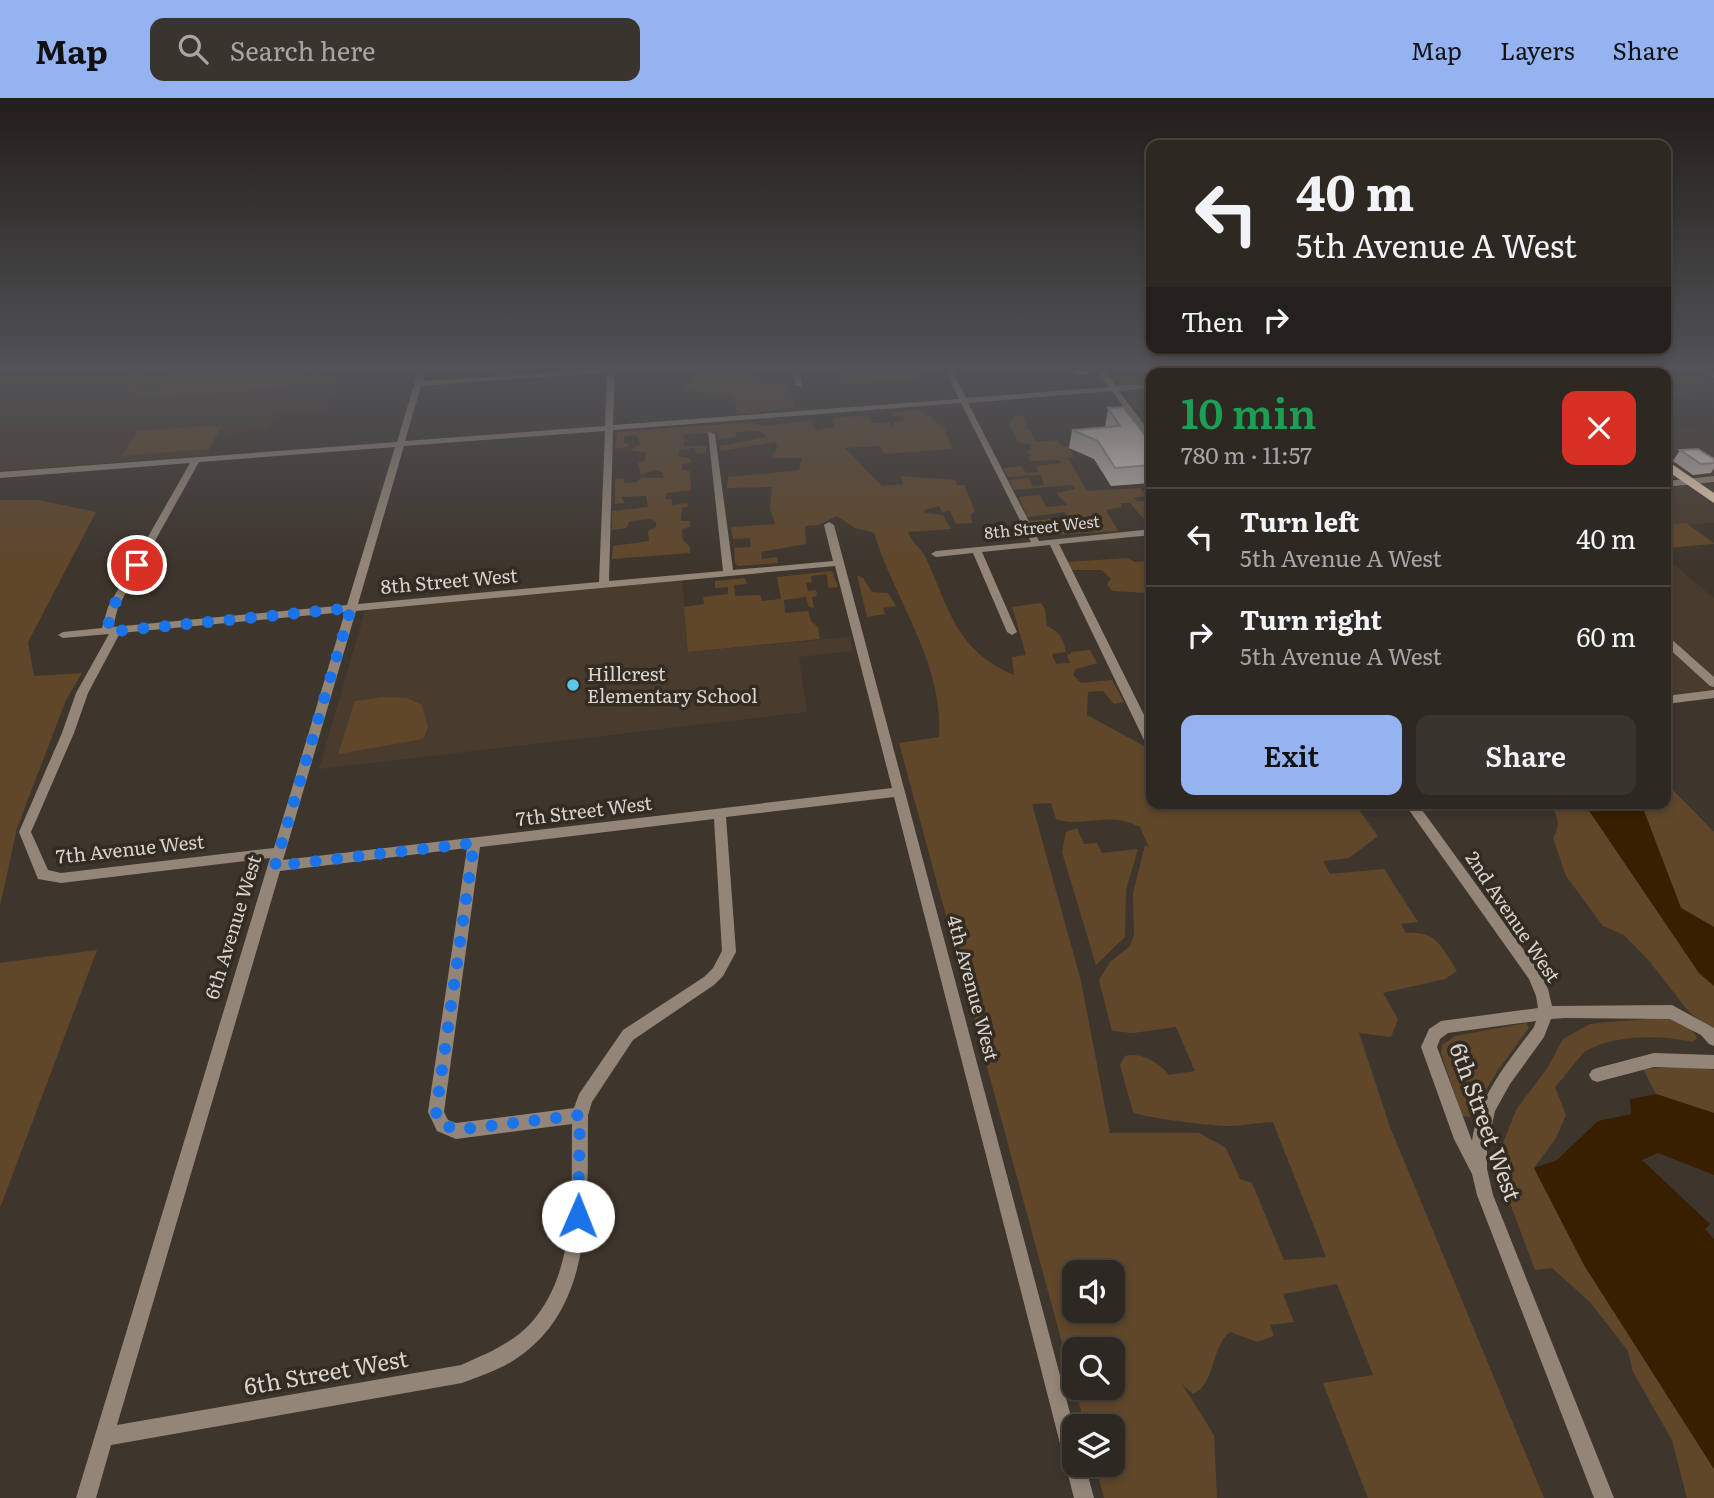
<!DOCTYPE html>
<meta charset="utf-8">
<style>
:root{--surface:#2e2822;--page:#3a342f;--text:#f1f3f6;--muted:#a7a6a5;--line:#494440;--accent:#95b2f1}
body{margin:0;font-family:Literata,serif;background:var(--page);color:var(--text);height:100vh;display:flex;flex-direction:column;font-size:26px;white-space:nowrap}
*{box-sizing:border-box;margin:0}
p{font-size:23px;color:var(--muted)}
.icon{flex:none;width:38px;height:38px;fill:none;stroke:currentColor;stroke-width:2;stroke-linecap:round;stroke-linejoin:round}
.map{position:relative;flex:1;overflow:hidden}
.side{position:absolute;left:1146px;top:270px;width:525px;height:441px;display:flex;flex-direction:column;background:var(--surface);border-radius:14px;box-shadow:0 4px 10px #0003,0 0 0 2px var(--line)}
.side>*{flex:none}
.banner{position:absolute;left:1146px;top:42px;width:525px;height:214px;border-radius:14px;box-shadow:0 4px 10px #0003,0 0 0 2px var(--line);background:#2e2822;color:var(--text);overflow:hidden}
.fabs{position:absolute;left:1062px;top:1162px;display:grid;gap:14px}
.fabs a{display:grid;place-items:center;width:63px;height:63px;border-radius:14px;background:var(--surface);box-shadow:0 4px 10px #0003,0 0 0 2px var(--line);font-size:35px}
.pin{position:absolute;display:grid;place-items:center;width:60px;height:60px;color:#fff;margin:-30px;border:4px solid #fff;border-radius:50%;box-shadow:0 2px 7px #0007}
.me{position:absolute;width:77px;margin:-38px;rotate:1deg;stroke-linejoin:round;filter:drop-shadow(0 0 5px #0008)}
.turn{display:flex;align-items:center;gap:24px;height:147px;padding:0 35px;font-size:32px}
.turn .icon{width:91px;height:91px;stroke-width:2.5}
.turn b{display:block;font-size:49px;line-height:60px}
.then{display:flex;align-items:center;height:66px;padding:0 35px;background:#0003;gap:14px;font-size:26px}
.round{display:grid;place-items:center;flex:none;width:74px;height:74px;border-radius:14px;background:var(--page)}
.headline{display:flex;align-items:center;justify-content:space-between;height:119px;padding:0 35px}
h1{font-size:42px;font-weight:600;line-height:52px;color:#1e9e55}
.primary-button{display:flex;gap:14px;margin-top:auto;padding:14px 35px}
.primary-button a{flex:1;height:80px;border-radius:14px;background:var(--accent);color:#111;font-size:28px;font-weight:600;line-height:80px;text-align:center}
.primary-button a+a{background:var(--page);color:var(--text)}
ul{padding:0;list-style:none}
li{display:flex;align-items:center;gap:21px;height:98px;padding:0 35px;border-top:2px solid var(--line)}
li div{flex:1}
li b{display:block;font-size:26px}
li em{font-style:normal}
header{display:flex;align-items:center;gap:42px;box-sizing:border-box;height:98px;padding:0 35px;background:var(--accent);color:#111}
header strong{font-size:33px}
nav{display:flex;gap:38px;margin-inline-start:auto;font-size:24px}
.search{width:490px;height:63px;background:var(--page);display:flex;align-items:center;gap:18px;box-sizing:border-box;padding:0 24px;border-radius:14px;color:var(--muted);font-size:26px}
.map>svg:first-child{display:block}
.built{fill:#493c2e}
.green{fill:#60472a;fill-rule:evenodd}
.water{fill:#371f00}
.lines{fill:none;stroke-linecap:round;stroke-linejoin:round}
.minor{fill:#938678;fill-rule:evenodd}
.major{fill:#f0d5b7;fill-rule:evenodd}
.wall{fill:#bfb5ac}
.building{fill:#ded3c8;stroke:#9b948c;stroke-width:2}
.route{stroke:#1a73e8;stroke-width:12;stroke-dasharray:0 21.6}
.poi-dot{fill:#5bc8e7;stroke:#332c23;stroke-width:2.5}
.labels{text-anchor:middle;stroke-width:7;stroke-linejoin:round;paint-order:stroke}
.far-street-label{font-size:16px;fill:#d9d4ce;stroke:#332c23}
.street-label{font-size:19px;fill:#d9d4ce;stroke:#332c23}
.poi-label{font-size:19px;fill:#d9d4ce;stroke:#332c23;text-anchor:start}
.near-street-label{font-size:23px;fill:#d9d4ce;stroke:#332c23}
</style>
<header>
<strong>Map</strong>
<div class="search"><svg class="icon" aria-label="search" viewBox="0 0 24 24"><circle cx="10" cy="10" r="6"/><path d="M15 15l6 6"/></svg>Search here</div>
<nav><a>Map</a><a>Layers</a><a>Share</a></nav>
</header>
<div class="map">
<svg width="1714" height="1400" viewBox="0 0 1714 1400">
<rect width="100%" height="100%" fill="#3e362d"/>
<path class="built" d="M0,270H343L325,312L277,315L269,332L219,336L207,357L0,373Z
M1088,270H1192L1152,275L1151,334L1116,284L1099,285Z
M1280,270H1687L1714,287V293L1666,297V275H1282Z
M1698,329L1714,340V377L1666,382V332Z
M1714,385V425L1666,428V390Z
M1666,460L1714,500V596L1666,604Z
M682,482L689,554L850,539L853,553L799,559L807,614L319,671L365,513Z"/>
<path class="green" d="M141,270H147L134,280L132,286L142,293L154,294L289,285L159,293L173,270H303L298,284L331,270C299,298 195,294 150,297L137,296L125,287L127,281Z
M695,270H750L760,285L788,288L794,306L793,310L737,316L734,297L683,292L700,276Z
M838,270H896L899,275L914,274L916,282L842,287Z
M923,312L925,318L930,317L938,326L943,327L952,351L885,356L880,348L845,350L882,388L903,386L901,378L955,382L957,387H964L975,413L970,417L973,425L956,426L950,413L942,414L939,408L924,412L925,415L943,417L951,431L908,434C912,445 921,450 926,460C950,513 956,552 1014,577L1012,559L1026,557L1012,509L1041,505L1045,511L1047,528C1060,534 1063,540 1066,554L1052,556L1056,566L1070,565L1067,558L1072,554L1090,552L1097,565L1076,571L1073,577L1081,585L1112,582L1124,604L1114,606L1103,593L1088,594L1087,617L1146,649H1151L1152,705H1354L1378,738L1349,760L1323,763L1330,776L1384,771L1418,824L1401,826L1406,835C1438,833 1441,849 1457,873L1445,881L1383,895L1398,921L1391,939L1359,935L1390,1029L1544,1400H1368L1323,1285L1373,1277L1337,1186L1283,1196L1294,1224L1270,1227L1274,1238L1257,1244L1230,1234C1210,1250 1216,1286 1193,1296L1182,1286L1214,1337L1217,1400H1104L1095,1367H1113V1328H1085L1075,1290H1113V1251H1074V1289L899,645L939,639C944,565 895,503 874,435L855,430L837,418L818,427L805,428L806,446L761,454L762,461L777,459L778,465L738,468L735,465L734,450L751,449L750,440L733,441L731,429L775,426L770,410L772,389L727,390L728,379L799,372L802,360H771L777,350L776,344L720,353V348L767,339L760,333L735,334L737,339L718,342L717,335L684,336V340L689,343H684V348H706V355L696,356L695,350L679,352V358L691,361V364L682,367V372L690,373L691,392L666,395L665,401L672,402V407L687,405L688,409L682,410L681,423H690V429L682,431L683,442L690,449V455L612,461L613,448L649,443L648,433L656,429V424L651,421L630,423L626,430L612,432V413L648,409L646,398L621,399L625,405L615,406V381L623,380L624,385L636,384L641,380H663V375L655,372L641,377L638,365L645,363V355L630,352L640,346L637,337L625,338L624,344L630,348L615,351L617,334L754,324L762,328L812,322L813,330L819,333L818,331L834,329V319L868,318L871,325L889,324L891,329H894V324L904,322L903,318H892V314ZM1051,705L1056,721C1084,731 1105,712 1140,729L1149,750L1145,747L1133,796L1134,837L1130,848L1110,864L1099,882L1112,933L1133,935L1176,929L1195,973L1169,977C1158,964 1141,954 1125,958L1120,967L1133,1014C1139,1019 1217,1029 1230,1028C1244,1028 1259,1024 1273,1024L1326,1159L1284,1162L1252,1085L1240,1081L1226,1050L1199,1035H1110L1081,883L1032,706ZM1074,1174H1113V1213H1074Z
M1023,317L1028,328L1021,329L1029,331L1036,344L1058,342L1062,349H1069L1074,359L1068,360L1087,393L1140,390L1146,398L1134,400L1137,403H1151V430L1130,405H1121L1122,409L1106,412L1118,433L1037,438L1029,423L1051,421L1056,431L1073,429L1065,414L1027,419L1019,399L1040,397L1046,409L1067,407L1056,395L1075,391L1072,387L1014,392L1009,382L1029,380L1033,388L1044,387L1041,377L1008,379L1003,370L1022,368L1026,375L1038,374L1036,368L1062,365L1059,362L1030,363L1028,359L1032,358L1026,353L1032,351L1030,347L1018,344L1008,324L1015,318Z
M222,327L208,351L121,358L137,333Z
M0,402H38L96,414L28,544L34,578L82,575L66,602L17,730L0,808Z
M1686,425L1714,445V446L1666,450V427Z
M1127,460L1135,464L1151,463V501L1148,495L1113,493L1107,487L1111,481L1102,472H1072L1067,464Z
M832,473L838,489L828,490L827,476L811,478L812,484L806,485L808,493L816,492L817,498L812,499L814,510L809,509L806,499L784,502L785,515L808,513L811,523L818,529L820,541L688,554L684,509L704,506L703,499L728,496V489L715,490V483L745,480L747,486L734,487L735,498L760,497L762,503L781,501L777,479Z
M857,477L863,480L872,494L888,495L896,508L883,510L885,516L867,519Z
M384,599L407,600L422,607L428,629L423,641L338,656L355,603Z
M1666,685L1714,734V829L1681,810L1644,713L1637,705H1666Z
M1547,705H1584L1699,875L1714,888V933L1689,914L1650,864L1624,837L1603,828L1566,778L1553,740C1562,725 1558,717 1547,705Z
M1077,730L1084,746L1097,745L1102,755L1138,751L1126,792L1125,839L1096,867L1062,754L1066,734Z
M97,852L0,1110V865Z
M1667,919L1691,930L1697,940L1693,944C1662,937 1615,936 1586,953C1581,956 1562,982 1555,989L1566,1017L1556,1040L1534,1070L1584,1167L1714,1371V1400H1687L1672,1342L1633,1274L1628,1253L1590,1204L1552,1170L1535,1172L1510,1105L1505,1081L1502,1048L1516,1012L1548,969L1563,941L1590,926Z
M1526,925L1529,930L1498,972L1470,1019L1462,1018L1441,955L1442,947L1455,938Z
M1693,968L1714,972V1015L1656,996L1643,971Z"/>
<path class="water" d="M1584,705H1637L1644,713L1681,810L1714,829V888L1699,875Z
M1656,996L1714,1015V1077L1658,1055L1642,1062L1710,1126L1705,1131L1714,1141V1371L1584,1167L1534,1070L1557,1062L1598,1023L1631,1016L1630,1001Z"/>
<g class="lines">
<path class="minor" d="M419,270H427L423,283L615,270L613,327L959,301L943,270H951L966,300L1109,289L1095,270H1103L1116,288L1152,286V290L1119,293L1152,337V345H1149L1112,293L968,305L1039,443L1152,431V437L1059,446L1152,633L1150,646L1144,642L1050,447L982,454L1017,534L1012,537L1007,534L973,455L936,459L931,456L936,453L1031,444L961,305L613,332L609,483L723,473L708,334L715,336L733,472L833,463L824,427L829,424L834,427L1074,1330V1367H1085L1094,1400H1074L894,699L726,719L736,854L723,878L714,887L633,942L592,1004L588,1017C587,1103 596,1213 511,1264C496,1273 478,1279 462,1285L111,1347L96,1400H76L270,760L61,785L38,781L19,734L62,635L76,595L109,536L63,540L58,537L63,534L102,530L108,509L190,365L0,380V374L397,344ZM607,274L605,328L405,343L421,288ZM605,333L599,484L358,506L404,348ZM395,349L347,507L113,529L118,509L199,364ZM835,468L892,690L283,762L356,513ZM345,514L274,750L61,775L48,772L31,734L74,635L88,595L120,535ZM714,721L722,853L713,870L704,879L623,932L579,996L574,1010L456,1025L448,1022L444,1014L480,749ZM467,750L428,1014L437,1033L456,1041L572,1026C571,1092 578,1173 530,1226C511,1246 486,1256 461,1267L117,1327L280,773Z
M791,270H799L802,289L795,287Z
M1273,270H1281L1283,275H1275Z
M1352,270H1382L1351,275H1321Z
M1698,270H1707L1714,275V280Z
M1714,378V384L1666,389V383Z
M1666,539L1670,540L1714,579V589L1710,588L1666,548Z
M1714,592V600L1666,606V598Z
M1404,705H1417L1539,873L1548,891L1552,908L1672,907L1714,930V948L1709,946L1701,937L1670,921L1565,920L1551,921L1544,939L1510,986L1495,1013L1487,1049V1071L1493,1097L1614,1400H1594L1477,1097L1472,1076L1454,1041L1421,949L1429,931L1441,923L1538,910L1536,898L1529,881ZM1536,923L1534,929C1507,965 1479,998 1472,1043L1437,949L1440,941L1448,935Z
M1654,955L1714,957V971L1654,969L1597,984L1592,982L1589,977L1592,972L1597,970Z"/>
<path class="major" d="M1528,270H1540L1545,275H1533Z
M1666,362L1714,395V405L1666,372Z"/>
</g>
<path class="wall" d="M1032,270H1068L1034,273Z
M1071,270H1090L1089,277H1076Z
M1145,270H1204L1206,273V275H1152V279H1150Z
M1632,270H1660L1635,272Z
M1108,310L1152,346L1151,385L1111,388L1094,361L1069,350L1072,332L1105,329Z
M1680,352L1714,361V370L1711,375L1693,377L1673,363Z"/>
<path class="building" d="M1186,270H1204L1206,273L1189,274Z
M1316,270H1372L1378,275H1318L1314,271Z
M1123,309L1152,346V349H1148L1152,354V357H1150L1152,360V367L1115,370L1098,343L1072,332L1120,328L1108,310Z
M1698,351L1714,361V365L1701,366L1680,352Z"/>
<linearGradient id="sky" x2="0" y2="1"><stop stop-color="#221e19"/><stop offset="0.58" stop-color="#525257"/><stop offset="1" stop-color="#525257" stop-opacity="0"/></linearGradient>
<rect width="1714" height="466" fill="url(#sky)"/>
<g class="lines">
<path class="route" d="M137,467L113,509L107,531L116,533L351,510L275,768L474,745L436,1014L438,1024L456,1032L580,1017L578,1118"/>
</g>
<circle class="poi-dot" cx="573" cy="587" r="7"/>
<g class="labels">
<g class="far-street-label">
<text transform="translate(1042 429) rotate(-6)" y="6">8th Street West</text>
</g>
<g class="street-label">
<text transform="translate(449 483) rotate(-5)" y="7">8th Street West</text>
<text transform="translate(584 713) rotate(-7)" y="7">7th Street West</text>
<text transform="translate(130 751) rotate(-6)" y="7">7th Avenue West</text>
<text transform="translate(1513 819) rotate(56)" y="7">2nd Avenue West</text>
<text transform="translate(233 829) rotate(-73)" y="7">6th Avenue West</text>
<text transform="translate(973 890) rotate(75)" y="7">4th Avenue West</text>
</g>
<g class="poi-label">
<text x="587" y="583">Hillcrest<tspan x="587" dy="22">Elementary School</tspan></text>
</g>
<g class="near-street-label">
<text transform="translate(1485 1024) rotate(70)" y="8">6th Street West</text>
<text transform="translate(326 1275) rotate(-10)" y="8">6th Street West</text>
</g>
</g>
</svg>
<div class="fabs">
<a><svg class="icon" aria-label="sound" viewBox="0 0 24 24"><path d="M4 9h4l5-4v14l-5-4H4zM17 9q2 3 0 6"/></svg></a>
<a><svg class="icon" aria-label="search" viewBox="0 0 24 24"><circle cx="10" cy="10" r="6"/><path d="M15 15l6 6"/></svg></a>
<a><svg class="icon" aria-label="layers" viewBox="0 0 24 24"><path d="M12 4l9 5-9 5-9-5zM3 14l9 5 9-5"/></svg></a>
</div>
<div class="pin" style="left:137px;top:467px;background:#d93025"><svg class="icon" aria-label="arrive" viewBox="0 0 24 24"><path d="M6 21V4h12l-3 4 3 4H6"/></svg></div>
<svg class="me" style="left:578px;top:1118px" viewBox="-20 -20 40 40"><circle r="19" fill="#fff"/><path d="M0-13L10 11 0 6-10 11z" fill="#1a73e8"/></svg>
<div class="banner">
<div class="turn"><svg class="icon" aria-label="left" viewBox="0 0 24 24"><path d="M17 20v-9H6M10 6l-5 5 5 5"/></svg><div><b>40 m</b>5th Avenue A West</div></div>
<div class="then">Then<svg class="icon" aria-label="right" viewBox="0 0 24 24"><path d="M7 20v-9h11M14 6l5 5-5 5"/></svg></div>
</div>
<section class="side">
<div class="headline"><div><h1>10 min</h1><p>780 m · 11:57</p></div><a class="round" style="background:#d93025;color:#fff"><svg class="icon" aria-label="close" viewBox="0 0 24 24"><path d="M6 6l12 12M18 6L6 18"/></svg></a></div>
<ul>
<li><svg class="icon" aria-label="left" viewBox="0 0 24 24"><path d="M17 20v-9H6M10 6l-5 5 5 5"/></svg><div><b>Turn left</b><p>5th Avenue A West</p></div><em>40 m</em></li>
<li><svg class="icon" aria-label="right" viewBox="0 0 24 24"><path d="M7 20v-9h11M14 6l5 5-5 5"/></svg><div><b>Turn right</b><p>5th Avenue A West</p></div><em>60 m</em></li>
</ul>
<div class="primary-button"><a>Exit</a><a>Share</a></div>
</section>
</div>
